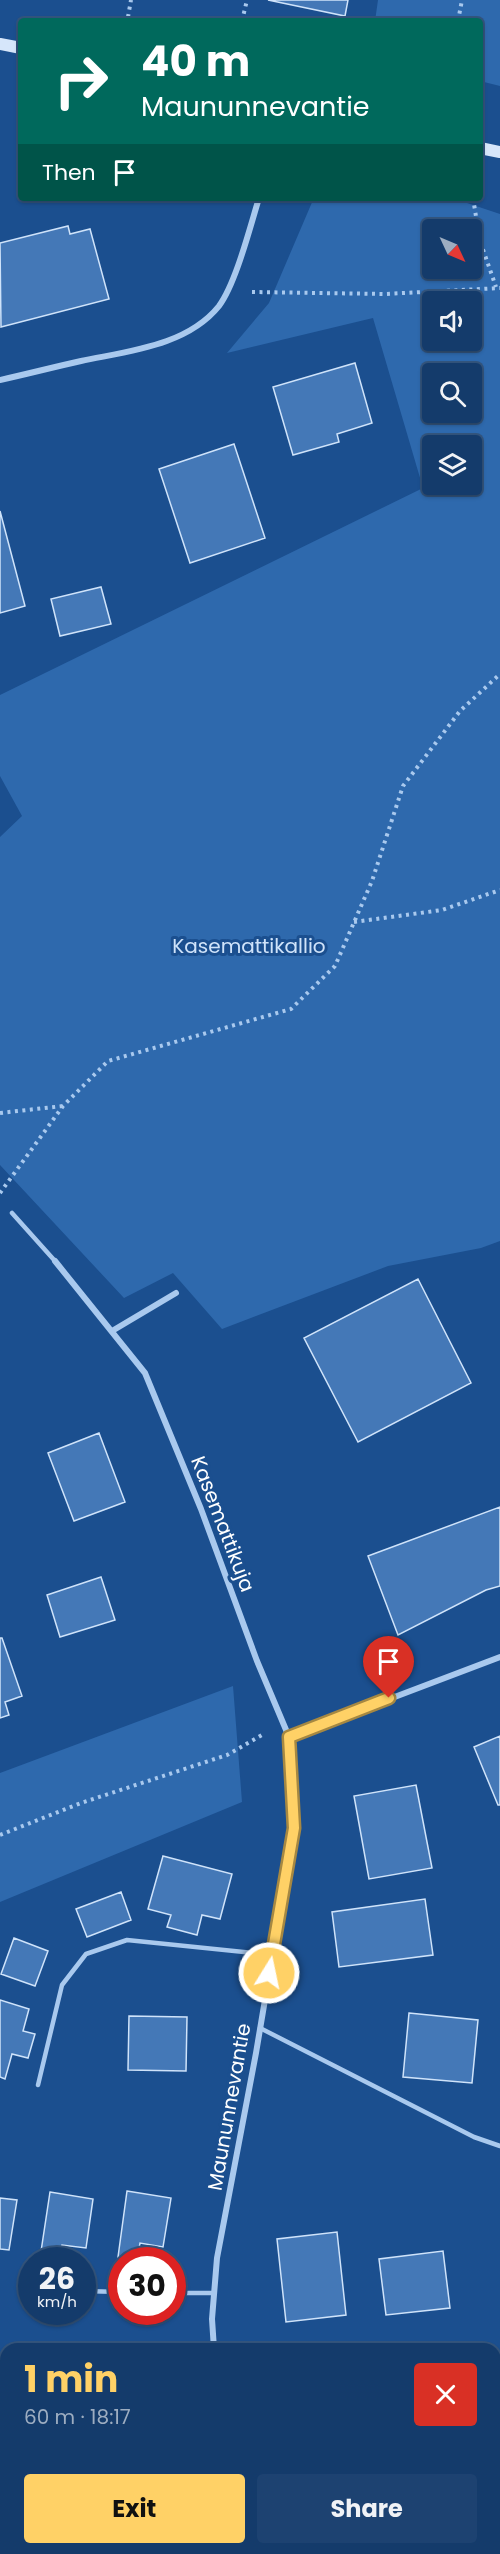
<!DOCTYPE html>
<meta charset="utf-8">
<style>
:root{--surface:#143b6b;--page:#1d4271;--text:#f1f3f6;--muted:#9dadc1;--line:#33557e;--accent:#ffd166}
body{margin:0;font-family:Poppins,sans-serif;background:var(--page);color:var(--text);height:100vh;display:flex;flex-direction:column;font-size:22px;white-space:nowrap}
*{box-sizing:border-box;margin:0}
p{font-size:20px;color:var(--muted)}
.icon{flex:none;width:33px;height:33px;fill:none;stroke:currentColor;stroke-width:2;stroke-linecap:round;stroke-linejoin:round}
.map{position:relative;flex:1;overflow:hidden}
.panel{position:absolute;left:0px;top:2343px;width:501px;height:212px;display:flex;flex-direction:column;background:var(--surface);border-radius:18px 18px 0 0;box-shadow:0 2px 4px #0004,0 0 0 2px var(--line)}
.panel>*{flex:none}
.banner{position:absolute;left:18px;top:18px;width:465px;height:183px;border-radius:6px;box-shadow:0 2px 4px #0004,0 0 0 2px var(--line);background:#00695c;color:#fff;overflow:hidden}
.needle{width:39px;rotate:134deg}
.tools{position:absolute;left:422px;top:219px;display:grid;gap:12px}
.tools a{display:grid;place-items:center;width:60px;height:60px;border-radius:6px;background:var(--surface);box-shadow:0 2px 4px #0004,0 0 0 2px var(--line);font-size:30px}
.speed{position:absolute;left:18px;top:2247px;display:flex;gap:12px;font-size:30px;font-weight:700;text-align:center}
.speed>*{display:grid;place-content:center;width:78px;height:78px;border-radius:50%;background:var(--surface);box-shadow:0 2px 4px #0004,0 0 0 2px var(--line);line-height:1}
.speed small{font-size:15px;font-weight:400}
.speed .limit{border:9px solid #d22;background:#fff;color:#111}
.pin{position:absolute;display:grid;place-items:center;width:51px;height:51px;color:#fff;margin:-62px -26px;border-radius:50% 50% 50% 0;rotate:-45deg;box-shadow:0 0 6px #0007}
.pin .icon{rotate:45deg}
.me{position:absolute;width:66px;margin:-33px;rotate:10deg;stroke-linejoin:round;filter:drop-shadow(0 0 4px #0008)}
.turn{display:flex;align-items:center;gap:21px;height:126px;padding:0 24px;font-size:27px}
.turn .icon{width:78px;height:78px;stroke-width:2.5}
.turn b{display:block;font-size:42px;line-height:51px}
.then{display:flex;align-items:center;height:57px;padding:0 24px;background:#0003;gap:12px;font-size:22px}
.round{display:grid;place-items:center;flex:none;width:63px;height:63px;border-radius:6px;background:var(--page)}
.headline{display:flex;align-items:center;justify-content:space-between;height:102px;padding:0 24px}
h1{font-size:36px;font-weight:700;line-height:45px;color:var(--accent)}
.action{display:flex;gap:12px;margin-top:auto;padding:12px 24px}
.action a{flex:1;height:69px;border-radius:6px;background:var(--accent);color:#111;font-size:24px;font-weight:700;line-height:69px;text-align:center}
.action a+a{background:var(--page);color:var(--text)}
.map>svg:first-child{display:block}
.green{fill:#2e69ad;fill-rule:evenodd}
.building{fill:#4478b7;stroke:#cfe3fa;stroke-width:1.5}
.lines{fill:none;stroke-linecap:round;stroke-linejoin:round}
.path{stroke:#a9c9ee;stroke-width:4;stroke-dasharray:3 4.5;stroke-linecap:butt}
.service{stroke:#a9c9ee;stroke-width:4.5}
.minor{stroke:#a9c9ee;stroke-width:6}
.secondary{stroke:#d6e6fa;stroke-width:12}
.route-casing{stroke:#a68842;stroke-width:15}
.route{stroke:#ffd166;stroke-width:10}
.labels{text-anchor:middle;stroke-width:6;stroke-linejoin:round;paint-order:stroke}
.park-label{font-size:20px;fill:#cfe3fa;stroke:#1b4f8f}
.street-label{font-size:20px;fill:#fff;stroke:#1b4f8f}
</style>
<div class="map">
<svg width="500" height="2554" viewBox="0 0 500 2554">
<rect width="100%" height="100%" fill="#1b4f8f"/>
<path class="green" d="M378,0H500V86L480,81V21H375Z
M317,198H452L500,214V1241L481,1248L388,1266L222,1329L173,1273L124,1298L0,1165V837L22,816L0,776V695L423,488L373,318L227,353L269,303L313,200ZM432,230H471V268H432ZM432,302H471V340H432ZM432,374H471V412H432ZM432,446H471V484H432Z
M233,1686L242,1802L0,1902V1773Z"/>
<path class="building" d="M268,0H348L345,16Z
M68,226L70,234L90,229L109,299L1,327L0,243Z
M355,363L372,423L337,434L339,442L293,455L273,387Z
M234,444L265,538L190,563L159,469Z
M0,511L25,606L0,613Z
M101,587L111,624L60,636L51,599Z
M418,1279L471,1383L358,1442L304,1338Z
M99,1433L125,1502L74,1521L48,1453Z
M500,1507V1586L486,1590L398,1635L368,1556Z
M101,1577L115,1620L60,1637L47,1595Z
M0,1638H2L22,1696L5,1702L9,1715L0,1718Z
M500,1736V1805H498L474,1747Z
M416,1785L432,1868L369,1879L354,1796Z
M163,1856L232,1874L220,1919L202,1915L197,1935L167,1927L171,1915L148,1909Z
M121,1892L131,1920L87,1937L76,1909Z
M425,1899L433,1955L339,1967L332,1912Z
M14,1938L48,1951L35,1986L1,1974Z
M0,2000L29,2009L23,2031L35,2034L28,2058L12,2054L5,2079L0,2077Z
M409,2013L478,2020L472,2083L403,2077Z
M129,2016L187,2017L186,2071L128,2070Z
M127,2191L171,2198L163,2247L140,2243L137,2260L118,2257Z
M50,2192L93,2199L86,2248L62,2245L60,2260L40,2258Z
M0,2198L17,2200L9,2250L0,2249Z
M337,2232L346,2315L286,2322L277,2239Z
M443,2251L450,2308L386,2315L379,2259Z
M499,2380L500,2544L499,2545L495,2540V2383Z
M0,2490L6,2498V2548L0,2553Z
M125,2548H207L211,2554H129Z"/>
<g class="lines">
<path class="path" d="M128,17L131,0
M242,21L247,0
M458,21L462,0
M473,198L480,241L496,287
M252,292L385,294L500,288
M354,922L442,910L500,890
M0,1113L63,1106
M0,1193L63,1106L108,1061L291,1009L335,966L372,881L403,786L460,711L500,674
M0,1835L81,1803L227,1755L262,1735"/>
<path class="service" d="M12,1213L55,1261
M260,2028L474,2137L500,2146
M38,2085L62,1985L86,1954L127,1940L272,1955
M29,2291H32
M82,2291L122,2292
M172,2293H214"/>
<path class="minor" d="M0,380C27,374 54,367 81,361C128,351 187,346 219,306C236,283 250,227 259,198
M55,1261L145,1373L201,1509L257,1661L289,1737
M112,1331L176,1293
M214,2349L212,2319L217,2258L256,2053L294,1828L289,1737L500,1657
M283,2548L286,2554"/>
<path class="secondary" d="M0,44L21,48
M480,148L500,152"/>
</g>
<g class="lines">
<defs>
<path id="route" d="M269,1973L294,1828L289,1737L389,1698"/>
</defs>
<use href="#route" class="route-casing"/>
<use href="#route" class="route"/>
</g>
<g class="labels">
<g class="park-label">
<text x="249" y="953">Kasemattikallio</text>
</g>
<g class="street-label">
<text transform="translate(223 1524) rotate(69)" y="7">Kasemattikuja</text>
<text transform="translate(229 2107) rotate(-80)" y="7">Maununnevantie</text>
</g>
</g>
</svg>
<div class="tools">
<a><svg class="needle" viewBox="-14 -14 28 28"><path d="M0-13l5 13h-10z" fill="#e53935"/><path d="M0 13l5-13h-10z" fill="#9dadc1"/></svg></a>
<a><svg class="icon" aria-label="sound" viewBox="0 0 24 24"><path d="M4 9h4l5-4v14l-5-4H4zM17 9q2 3 0 6"/></svg></a>
<a><svg class="icon" aria-label="search" viewBox="0 0 24 24"><circle cx="10" cy="10" r="6"/><path d="M15 15l6 6"/></svg></a>
<a><svg class="icon" aria-label="layers" viewBox="0 0 24 24"><path d="M12 4l9 5-9 5-9-5zM3 14l9 5 9-5"/></svg></a>
</div>
<div class="speed"><div>26<small>km/h</small></div><div class="limit">30</div></div>
<div class="pin" style="left:389px;top:1698px;background:#d93025"><svg class="icon" aria-label="arrive" viewBox="0 0 24 24"><path d="M6 21V4h12l-3 4 3 4H6"/></svg></div>
<svg class="me" style="left:269px;top:1973px" viewBox="-20 -20 40 40"><circle r="17" fill="#ffd166" stroke="#fff" stroke-width="3"/><path d="M0-11L8 9 0 5-8 9z" fill="#fff"/></svg>
<div class="banner">
<div class="turn"><svg class="icon" aria-label="right" viewBox="0 0 24 24"><path d="M7 20v-9h11M14 6l5 5-5 5"/></svg><div><b>40 m</b>Maununnevantie</div></div>
<div class="then">Then<svg class="icon" aria-label="arrive" viewBox="0 0 24 24"><path d="M6 21V4h12l-3 4 3 4H6"/></svg></div>
</div>
<section class="panel">
<div class="headline"><div><h1>1 min</h1><p>60 m · 18:17</p></div><a class="round" style="background:#d93025;color:#fff"><svg class="icon" aria-label="close" viewBox="0 0 24 24"><path d="M6 6l12 12M18 6L6 18"/></svg></a></div>
<div class="action"><a>Exit</a><a>Share</a></div>
</section>
</div>
